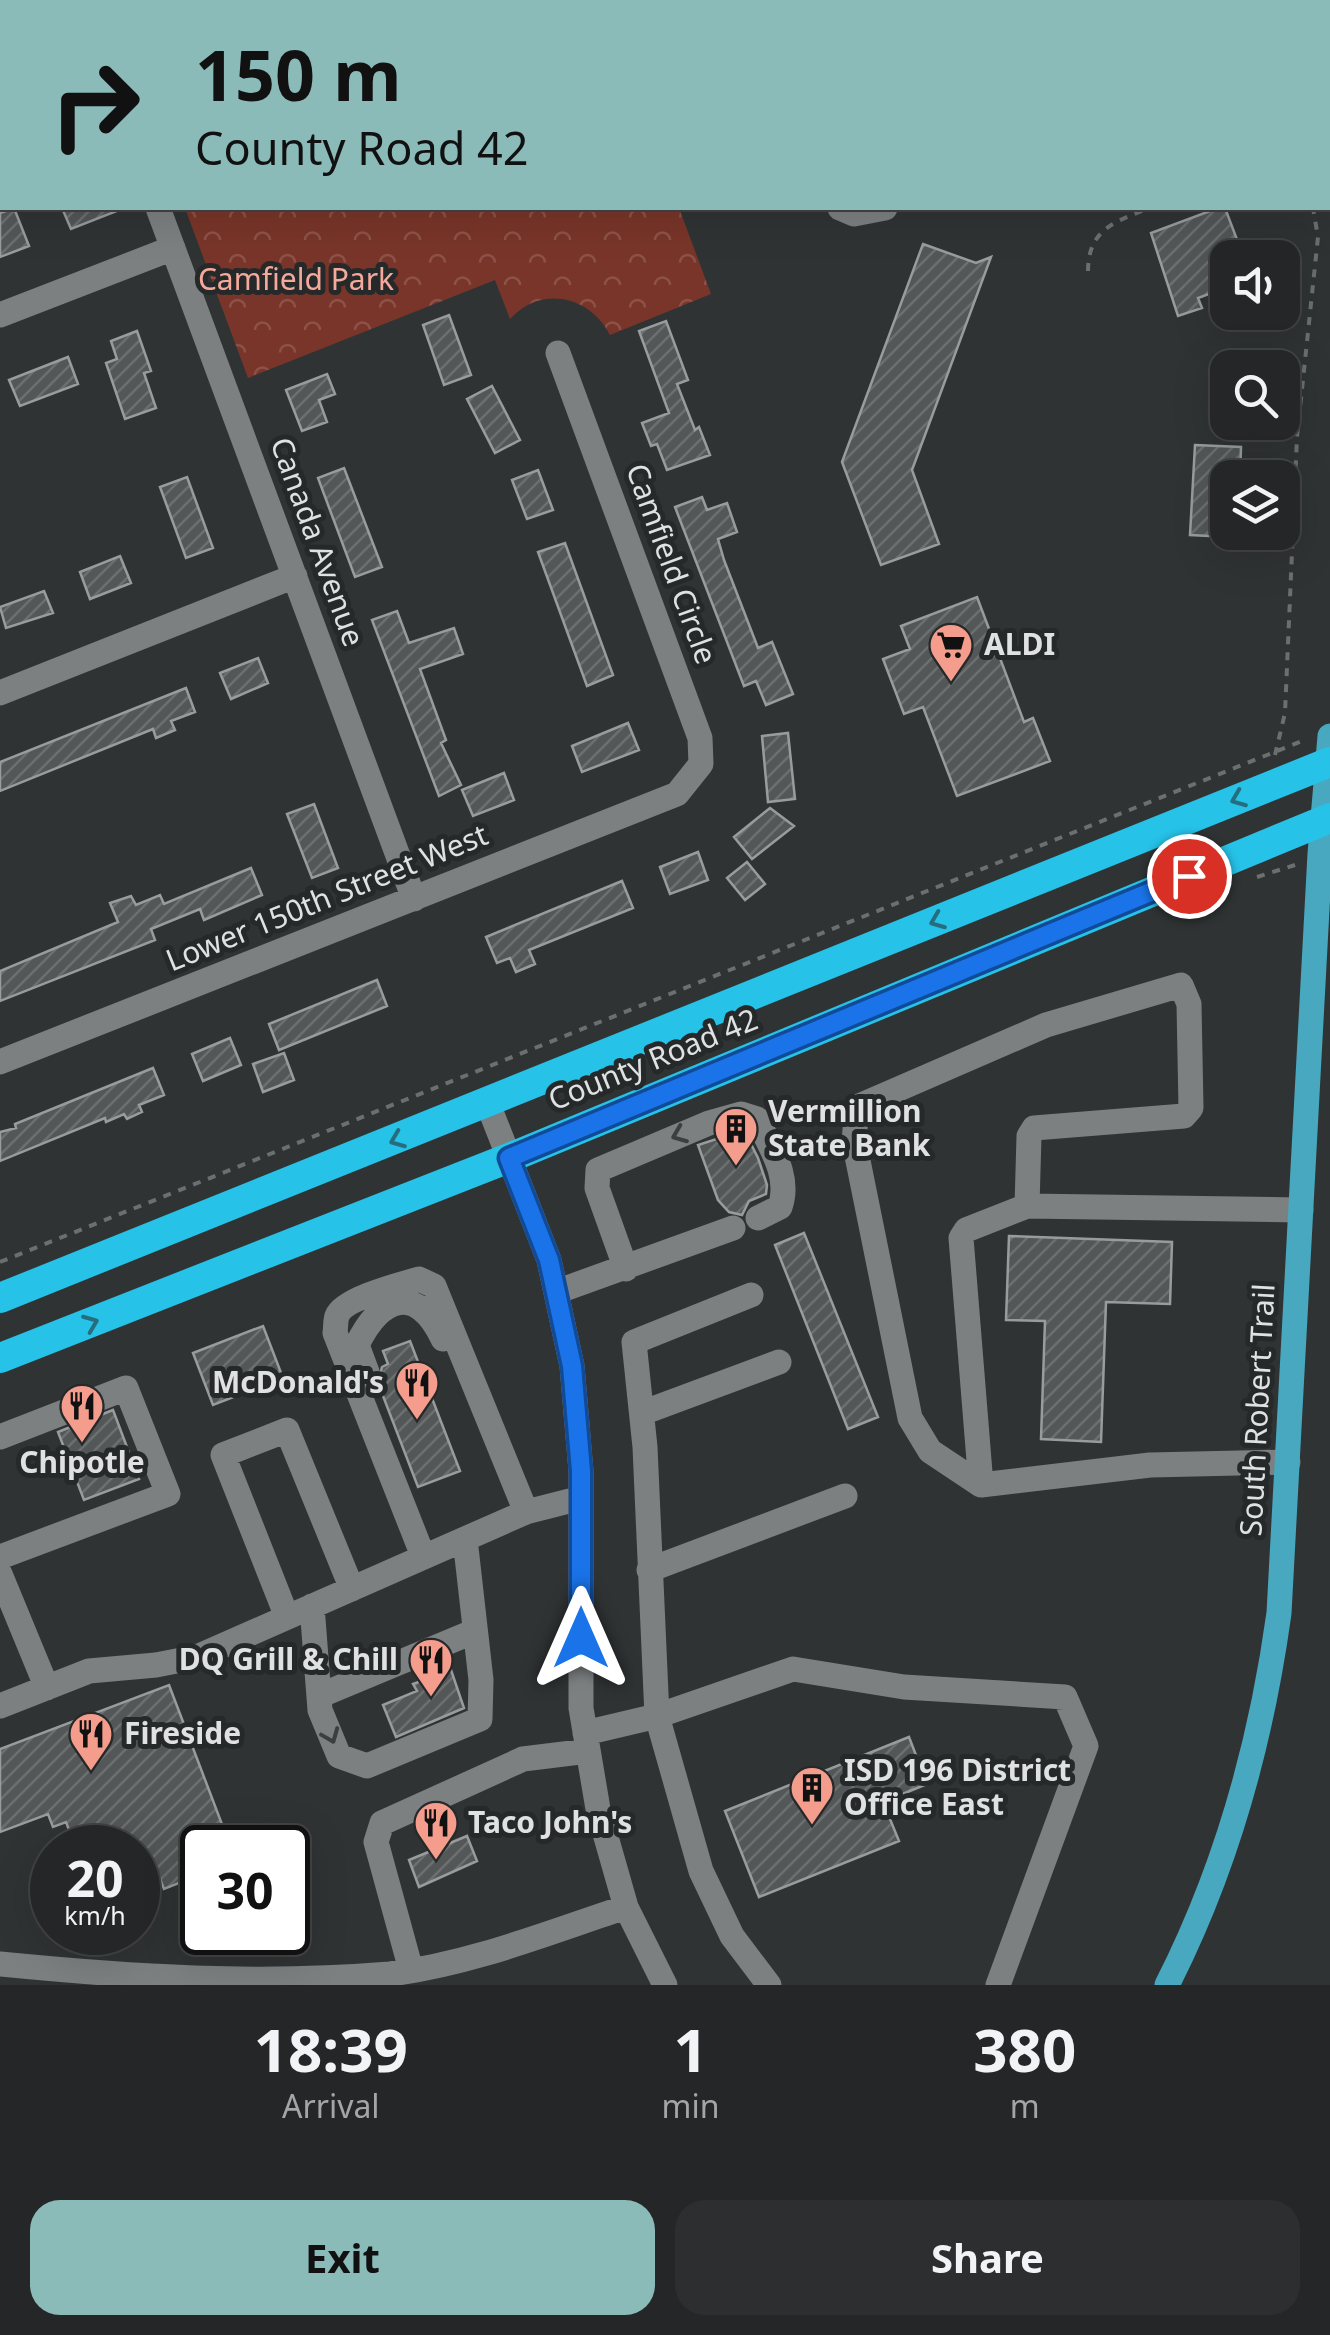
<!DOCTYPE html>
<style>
:root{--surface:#242627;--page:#2c2e2f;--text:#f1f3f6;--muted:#a3a5a7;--line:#414344;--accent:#8bbbb9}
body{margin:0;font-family:"Noto Sans",sans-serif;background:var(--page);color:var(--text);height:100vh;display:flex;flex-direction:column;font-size:38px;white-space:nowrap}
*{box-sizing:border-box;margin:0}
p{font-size:32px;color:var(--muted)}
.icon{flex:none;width:55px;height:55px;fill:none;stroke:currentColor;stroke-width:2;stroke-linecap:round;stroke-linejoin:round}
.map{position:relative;height:1985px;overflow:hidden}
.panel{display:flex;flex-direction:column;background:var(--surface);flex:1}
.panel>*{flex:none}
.hud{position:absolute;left:0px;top:0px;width:1330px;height:210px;box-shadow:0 10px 40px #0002,0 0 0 2px var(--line);background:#8bbbb9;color:#111;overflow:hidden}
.controls{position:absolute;left:1210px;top:240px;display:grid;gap:20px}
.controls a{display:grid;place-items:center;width:90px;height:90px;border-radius:20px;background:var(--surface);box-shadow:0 10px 40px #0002,0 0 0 2px var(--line);font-size:50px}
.speed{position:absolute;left:30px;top:1825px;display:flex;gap:20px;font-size:50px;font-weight:700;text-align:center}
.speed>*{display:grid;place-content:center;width:130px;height:130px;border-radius:50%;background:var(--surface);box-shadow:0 10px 40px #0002,0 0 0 2px var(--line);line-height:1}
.speed small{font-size:25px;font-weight:400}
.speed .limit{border:5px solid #111;border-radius:15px;background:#fff;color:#111}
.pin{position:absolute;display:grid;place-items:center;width:85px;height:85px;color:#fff;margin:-42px;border:5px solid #fff;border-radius:50%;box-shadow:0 2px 10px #0007}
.me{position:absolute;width:110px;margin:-55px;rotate:0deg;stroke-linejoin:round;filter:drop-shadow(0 0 8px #0008)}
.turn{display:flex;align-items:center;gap:35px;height:210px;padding:0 30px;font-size:45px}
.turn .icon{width:130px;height:130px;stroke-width:2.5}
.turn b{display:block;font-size:70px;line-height:85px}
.eta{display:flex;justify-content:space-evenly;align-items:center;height:170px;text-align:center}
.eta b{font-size:60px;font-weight:700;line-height:70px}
.primary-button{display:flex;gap:20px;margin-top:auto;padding:20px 30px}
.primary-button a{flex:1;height:115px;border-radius:30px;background:var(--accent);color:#111;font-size:40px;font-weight:700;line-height:115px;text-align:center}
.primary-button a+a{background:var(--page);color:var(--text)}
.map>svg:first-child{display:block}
.park{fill:url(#park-crowns)}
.building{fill:url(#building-hatch);stroke:#989c9d;stroke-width:2.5}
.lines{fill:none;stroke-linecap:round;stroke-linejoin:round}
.path{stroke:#6c6f70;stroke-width:4;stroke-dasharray:8 8;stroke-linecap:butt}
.minor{stroke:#7c8081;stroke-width:25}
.major{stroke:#48a8bf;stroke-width:25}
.highway{stroke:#26c2e8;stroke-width:30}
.oneway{stroke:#266e7f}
.oneway2{stroke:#3c3f40}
.route-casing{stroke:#114b97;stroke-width:25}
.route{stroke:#1a73e8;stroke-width:18}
.labels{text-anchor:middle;stroke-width:10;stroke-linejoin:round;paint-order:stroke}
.park-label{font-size:30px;fill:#f5a99b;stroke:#26292a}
.street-label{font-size:30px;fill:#dfe1e2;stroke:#26292a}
.poi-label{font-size:30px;font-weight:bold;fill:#dfe1e2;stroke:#26292a;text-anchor:start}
</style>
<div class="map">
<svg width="1330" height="1985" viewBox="0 0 1330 1985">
<defs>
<pattern id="park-crowns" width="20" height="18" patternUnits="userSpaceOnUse" patternTransform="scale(2.5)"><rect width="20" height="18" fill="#793529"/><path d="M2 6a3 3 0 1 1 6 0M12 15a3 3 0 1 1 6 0" fill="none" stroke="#8c5248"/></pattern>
<pattern id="building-hatch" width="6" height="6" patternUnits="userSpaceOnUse" patternTransform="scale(2.5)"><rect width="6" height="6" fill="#535758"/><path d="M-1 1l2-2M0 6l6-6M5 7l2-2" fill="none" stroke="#6b6f70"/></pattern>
</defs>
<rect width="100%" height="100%" fill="#303334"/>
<path class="park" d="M185,208H679L711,294L610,335C590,295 540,285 510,319L495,280L248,378Z"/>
<path class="building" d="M14,208L29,246L0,257V213Z
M62,208H122V209L71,229Z
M1218,208H1225L1244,258H1228V287L1198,298L1202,308L1178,316L1151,233Z
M923,244L976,263L991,257L912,470L939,544L881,565L842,462Z
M449,315L471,375L444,385L423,325Z
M666,321L688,380L677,384L695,430L699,427L710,455L667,470L657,444L651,446L642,423L669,413L639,331Z
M137,331L151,371L144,373L156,408L125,419L106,363L117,359L111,341Z
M68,357L78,384L20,406L9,380Z
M327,374L335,394L319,400L327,422L302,431L286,390Z
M492,386L520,440L495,453L467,399Z
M1195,445L1241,447L1240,478H1228V537L1190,535Z
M344,468L382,567L355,577L318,478Z
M538,470L553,510L527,519L512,480Z
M187,477L213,548L186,558L160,487Z
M702,497L707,510L727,503L737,532L718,539L724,560L758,648L772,642L793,694L766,705L756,681L744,686L675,507Z
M565,543L613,675L587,686L538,552Z
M120,556L131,583L90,599L80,572Z
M44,591L53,613L6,628L0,607Z
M977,597L1024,722L1033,718L1050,761L957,796L923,707L904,714L883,659L910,649L901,626Z
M397,611L409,643L454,628L463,654L420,669L446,740L441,743L461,785L439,796L372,620Z
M258,658L268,683L231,699L220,673Z
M186,688L195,712L171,721L175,730L156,738L153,729L0,791V762Z
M628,723L639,750L582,772L572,746Z
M788,733L795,799L768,802L762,736Z
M504,773L514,800L473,816L462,790Z
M314,804L338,868L312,878L287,814Z
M770,808L794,826L752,859L734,837Z
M698,852L708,880L670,894L660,867Z
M747,862L765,884L745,900L727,878Z
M251,868L262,895L204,920L200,909L151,929L155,940L0,1001V971L118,922L110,903L131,896L136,905L160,895L164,904Z
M622,881L633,908L529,950L535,964L516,972L510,958L497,963L486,937Z
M377,980L387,1006L279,1050L269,1024Z
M230,1038L241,1065L203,1081L192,1054Z
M284,1053L294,1080L263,1092L253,1064Z
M153,1068L164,1095L139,1105L142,1112L127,1119L124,1114L106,1122L105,1118L0,1161V1132L16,1128L15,1124Z
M741,1131L745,1132L758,1158L767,1185L766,1194L749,1201L742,1215L729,1212L718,1200L698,1145Z
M804,1233L878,1417L848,1429L775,1245Z
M1009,1236L1172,1242L1170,1304L1106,1302L1101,1442L1041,1439L1045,1321L1006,1320Z
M263,1326L283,1378L213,1405L193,1353Z
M410,1341L460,1471L418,1487L378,1383L382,1367L388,1364L383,1351Z
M113,1410L139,1479L84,1500L58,1432Z
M451,1670L464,1708L396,1737L383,1705L417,1691L413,1684Z
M169,1685L231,1848H202V1874L164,1889L155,1866L138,1873V1848H76L66,1822L53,1827L48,1814L0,1832V1749Z
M909,1737L927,1784L883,1802L899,1841L759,1897L725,1811Z
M467,1836L477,1861L419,1887L409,1860Z"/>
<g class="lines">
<path class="path" d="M1088,271C1088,229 1116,221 1150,208
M1275,755L1285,713L1297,437L1318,237L1313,208
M1257,877L1295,865
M0,1262L1307,739"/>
<path class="minor" d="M82,0L83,2
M763,0L764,2
M1080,0L1081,2
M158,208L414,899
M840,208L854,214L885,208
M0,315L173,248
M0,693L295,576
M0,1062L677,794L701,764L700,738L558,353
M488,1104L549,1260L572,1366L581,1471V1708L598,1809L626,1907L665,1985
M1027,1206L1301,1210
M626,1269L597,1188L598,1170L709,1123L741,1114L757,1119C770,1147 791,1176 780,1207L758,1218
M556,1292L733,1228
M751,1295L634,1342L645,1447L657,1716L793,1669L904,1687L1065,1697L1086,1746L998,1985
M367,1372L357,1345C380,1296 417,1283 443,1339
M642,1413L779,1362
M0,1437L126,1388L168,1494L0,1557
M981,1485L961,1238L966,1230L1027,1206L1029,1136L1034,1128L1184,1116L1191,1108L1189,1004L1181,985L1046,1025L857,1107L854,1141L910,1418L930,1451L981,1485L1150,1465L1288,1462
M423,1556L335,1333C336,1328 335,1322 337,1316C343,1299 402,1284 419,1279L434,1286L526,1512
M649,1570L845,1496
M0,1574L47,1688
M312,1606L320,1710L339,1756L367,1766L480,1719L481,1680L465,1539
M287,1617L223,1455L287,1430L352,1589
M319,1696L475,1631
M0,1706L89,1671L156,1665L197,1657L526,1512L581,1498
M585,1733L657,1716L701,1871L732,1936L769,1985
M0,1964C132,1977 257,1985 390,1974C471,1964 550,1932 626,1907
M411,1970L376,1842L382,1823L523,1759L588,1751"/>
<path class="major" d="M1167,1985C1227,1867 1261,1744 1279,1613L1320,854L1330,736"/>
<path class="highway" d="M0,1298L1330,762
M0,1358L509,1158L1330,818"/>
</g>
<defs><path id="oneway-chevron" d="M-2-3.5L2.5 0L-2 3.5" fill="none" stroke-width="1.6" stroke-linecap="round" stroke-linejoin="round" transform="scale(2.5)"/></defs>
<g class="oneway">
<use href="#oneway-chevron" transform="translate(1238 799) rotate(158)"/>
<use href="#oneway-chevron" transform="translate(937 921) rotate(158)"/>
<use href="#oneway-chevron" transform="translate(397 1140) rotate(158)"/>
<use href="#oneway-chevron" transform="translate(91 1323) rotate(-22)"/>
</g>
<g class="oneway2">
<use href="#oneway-chevron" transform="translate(679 1135) rotate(158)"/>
<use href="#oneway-chevron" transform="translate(331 1736) rotate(68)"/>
</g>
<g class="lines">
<defs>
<path id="route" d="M581,1638V1471L572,1366L549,1260L509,1158L1189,876"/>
</defs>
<use href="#route" class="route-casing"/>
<use href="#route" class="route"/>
</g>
<defs>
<symbol id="supermarket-pin" viewBox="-11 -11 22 30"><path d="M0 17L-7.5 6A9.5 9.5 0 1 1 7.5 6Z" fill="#f49d8d" stroke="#26292a"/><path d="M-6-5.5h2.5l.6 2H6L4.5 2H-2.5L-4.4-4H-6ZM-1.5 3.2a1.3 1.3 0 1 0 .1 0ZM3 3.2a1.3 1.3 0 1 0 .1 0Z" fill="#111"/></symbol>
<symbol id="building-pin" viewBox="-11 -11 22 30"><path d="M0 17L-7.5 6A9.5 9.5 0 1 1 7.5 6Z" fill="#f49d8d" stroke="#26292a"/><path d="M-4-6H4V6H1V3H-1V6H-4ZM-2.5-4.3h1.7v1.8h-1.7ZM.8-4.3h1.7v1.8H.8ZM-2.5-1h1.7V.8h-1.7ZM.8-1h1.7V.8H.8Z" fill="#111"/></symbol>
<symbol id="restaurant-pin" viewBox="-11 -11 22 30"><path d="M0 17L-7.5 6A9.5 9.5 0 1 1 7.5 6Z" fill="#f49d8d" stroke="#26292a"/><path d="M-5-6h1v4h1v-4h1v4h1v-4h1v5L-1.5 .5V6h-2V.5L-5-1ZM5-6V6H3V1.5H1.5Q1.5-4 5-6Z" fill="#111"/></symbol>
</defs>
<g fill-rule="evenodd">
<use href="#supermarket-pin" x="926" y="620" width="50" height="68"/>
<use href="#building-pin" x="711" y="1104" width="50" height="68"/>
<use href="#restaurant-pin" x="392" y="1358" width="50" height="68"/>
<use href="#restaurant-pin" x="57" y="1381" width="50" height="68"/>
<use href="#restaurant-pin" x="406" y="1635" width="50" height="68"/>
<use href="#restaurant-pin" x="66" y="1709" width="50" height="68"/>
<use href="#building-pin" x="787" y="1763" width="50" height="68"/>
<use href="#restaurant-pin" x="411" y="1798" width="50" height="68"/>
</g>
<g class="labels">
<g class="park-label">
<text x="296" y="290">Camfield Park</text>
</g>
<g class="street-label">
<text transform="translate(317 542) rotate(70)" y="10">Canada Avenue</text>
<text transform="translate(671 564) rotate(70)" y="10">Camfield Circle</text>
<text transform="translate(327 898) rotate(-22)" y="10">Lower 150th Street West</text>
<text transform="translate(653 1060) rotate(-22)" y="10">County Road 42</text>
<text transform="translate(1258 1410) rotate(-87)" y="10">South Robert Trail</text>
</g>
<g class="poi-label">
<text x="984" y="655">ALDI</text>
<text x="768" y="1122">Vermillion<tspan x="768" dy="34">State Bank</tspan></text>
<text x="384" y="1393" text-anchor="end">McDonald's</text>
<text x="82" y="1473" text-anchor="middle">Chipotle</text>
<text x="398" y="1670" text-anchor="end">DQ Grill &amp; Chill</text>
<text x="124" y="1744">Fireside</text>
<text x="844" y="1781">ISD 196 District<tspan x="844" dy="34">Office East</tspan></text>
<text x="468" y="1833">Taco John's</text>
</g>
</g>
</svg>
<div class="controls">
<a><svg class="icon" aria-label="sound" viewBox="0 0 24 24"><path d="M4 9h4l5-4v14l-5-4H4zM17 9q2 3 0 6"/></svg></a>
<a><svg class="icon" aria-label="search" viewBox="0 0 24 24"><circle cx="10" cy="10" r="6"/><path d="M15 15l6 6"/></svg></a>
<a><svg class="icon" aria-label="layers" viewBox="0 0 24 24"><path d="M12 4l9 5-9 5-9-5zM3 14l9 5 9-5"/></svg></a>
</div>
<div class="speed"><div>20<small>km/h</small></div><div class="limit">30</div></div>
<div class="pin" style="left:1189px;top:876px;background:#d93025"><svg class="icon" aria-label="arrive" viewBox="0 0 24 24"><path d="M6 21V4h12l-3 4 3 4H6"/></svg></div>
<svg class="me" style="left:581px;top:1638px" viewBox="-20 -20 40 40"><path d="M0-17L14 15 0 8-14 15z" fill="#1a73e8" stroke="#fff" stroke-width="4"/></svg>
<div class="hud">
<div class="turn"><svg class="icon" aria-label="right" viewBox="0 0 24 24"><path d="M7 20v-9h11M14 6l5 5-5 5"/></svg><div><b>150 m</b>County Road 42</div></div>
</div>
</div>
<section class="panel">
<div class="eta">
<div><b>18:39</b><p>Arrival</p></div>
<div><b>1</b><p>min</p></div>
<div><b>380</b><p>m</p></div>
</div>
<div class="primary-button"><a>Exit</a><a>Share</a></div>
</section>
